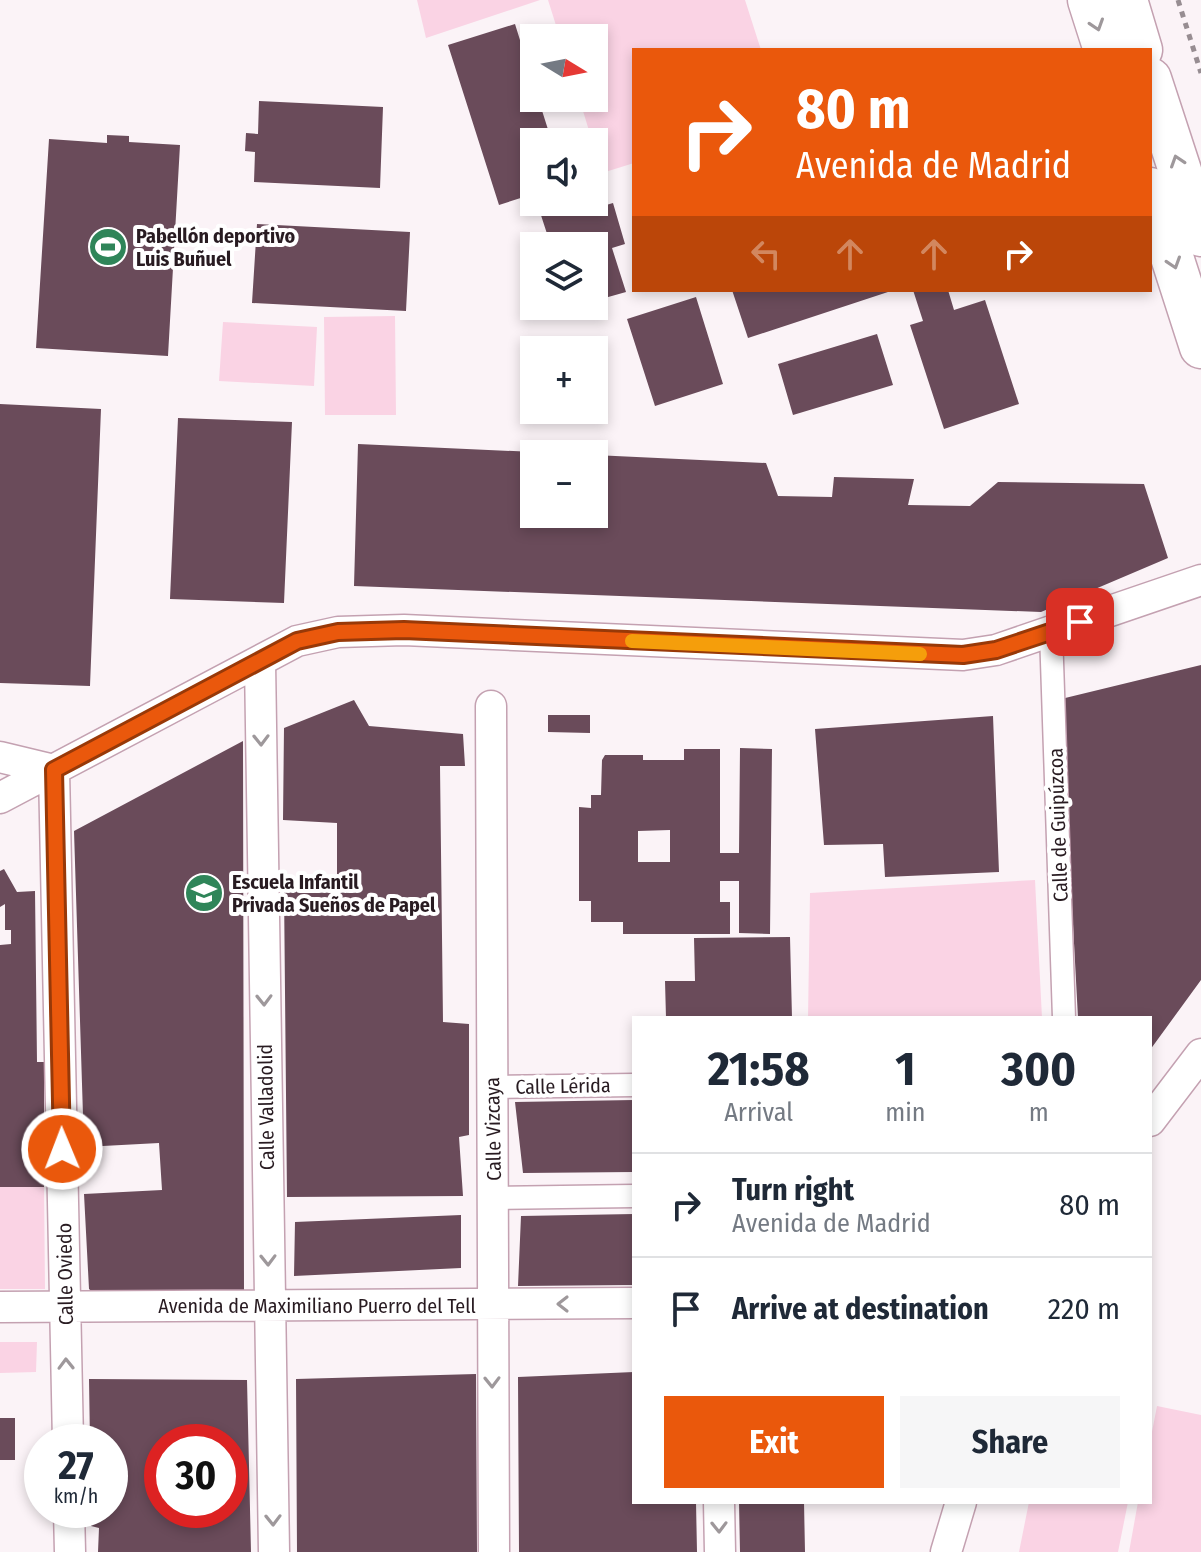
<!DOCTYPE html>
<meta charset="utf-8">
<style>
:root{--surface:#fff;--page:#f6f6f7;--text:#1f2937;--muted:#747a83;--line:#e0e1e3;--accent:#ea580c}
body{margin:0;font-family:"Fira Sans Condensed",sans-serif;background:var(--page);color:var(--text);height:100vh;display:flex;flex-direction:column;font-size:30px;white-space:nowrap}
*{box-sizing:border-box;margin:0}
p{font-size:26px;color:var(--muted)}
.icon{flex:none;width:44px;height:44px;fill:none;stroke:currentColor;stroke-width:2;stroke-linecap:round;stroke-linejoin:round}
.map{position:relative;flex:1;overflow:hidden}
.drawer{position:absolute;left:632px;top:1016px;width:520px;height:488px;display:flex;flex-direction:column;background:var(--surface);border-radius:0px;box-shadow:0 4px 12px #0003}
.drawer>*{flex:none}
.banner{position:absolute;left:632px;top:48px;width:520px;height:244px;border-radius:0px;box-shadow:0 4px 12px #0003;background:#ea580c;color:#fff;overflow:hidden}
.needle{width:52px;rotate:100deg}
.buttons{position:absolute;left:520px;top:24px;display:grid;gap:16px}
.buttons a{display:grid;place-items:center;width:88px;height:88px;border-radius:0px;background:var(--surface);box-shadow:0 4px 12px #0003;font-size:40px}
.speed{position:absolute;left:24px;top:1424px;display:flex;gap:16px;font-size:40px;font-weight:700;text-align:center}
.speed>*{display:grid;place-content:center;width:104px;height:104px;border-radius:50%;background:var(--surface);box-shadow:0 4px 12px #0003;line-height:1}
.speed small{font-size:20px;font-weight:400}
.speed .limit{border:12px solid #d22;background:#fff;color:#111}
.pin{position:absolute;display:grid;place-items:center;width:68px;height:68px;color:#fff;margin:-34px;border-radius:16px;box-shadow:0 4px 12px #0006}
.me{position:absolute;width:88px;margin:-44px;rotate:359deg;stroke-linejoin:round;filter:drop-shadow(0 0 6px #0008)}
.turn{display:flex;align-items:center;gap:28px;height:168px;padding:0 32px;font-size:36px}
.turn .icon{width:104px;height:104px;stroke-width:2.5}
.turn b{display:block;font-size:56px;line-height:68px}
.lanes{display:flex;align-items:center;height:76px;padding:0 32px;background:#0003;justify-content:center;gap:40px;direction:ltr}
.lanes .off{opacity:.35}
.eta{display:flex;justify-content:space-evenly;align-items:center;height:136px;text-align:center}
.eta b{font-size:48px;font-weight:700;line-height:56px}
.button{display:flex;gap:16px;margin-top:auto;padding:16px 32px}
.button a{flex:1;height:92px;border-radius:0px;background:var(--accent);color:#fff;font-size:32px;font-weight:700;line-height:92px;text-align:center}
.button a+a{background:var(--page);color:var(--text)}
ul{padding:0;list-style:none}
li{display:flex;align-items:center;gap:24px;height:104px;padding:0 32px;border-top:2px solid var(--line)}
li div{flex:1}
li b{display:block;font-size:30px}
li em{font-style:normal}
.map>svg:first-child{display:block}
.green{fill:#fad3e4}
.building{fill:#6a4b5a;fill-rule:evenodd}
.lines{fill:none;stroke-linecap:round;stroke-linejoin:round}
.pedestrian-casing{stroke:#c4a1b1;stroke-width:25}
.minor-casing{stroke:#c4a1b1;stroke-width:33}
.secondary-casing{stroke:#c4a1b1;stroke-width:45}
.path{stroke:#978d92;stroke-width:5;stroke-dasharray:6 6;stroke-linecap:butt}
.pedestrian{stroke:#fff;stroke-width:22}
.minor{stroke:#fff;stroke-width:30}
.secondary{stroke:#fff;stroke-width:42}
.oneway{stroke:#9e989b}
.route-casing{stroke:#983908;stroke-width:20}
.route{stroke:#ea580c;stroke-width:14}
.slow{stroke:#f59e0b;stroke-width:14}
.labels{text-anchor:middle;stroke-width:8;stroke-linejoin:round;paint-order:stroke}
.poi-label{font-size:20px;font-weight:bold;fill:#281b21;stroke:#fff;text-anchor:start}
.street-label{font-size:20px;fill:#281b21;stroke:#fff}
</style>
<div class="map">
<svg width="1201" height="1552" viewBox="0 0 1201 1552">
<rect width="100%" height="100%" fill="#fbf3f7"/>
<path class="green" d="M417,0H540L426,38Z
M548,0H745L761,50H634V163L602,173L579,98H594V38H560Z
M395,316L396,415H325L324,317Z
M223,322L317,327L314,386L219,381Z
M1035,880L1042,1018H808L810,893Z
M0,1187H44L45,1289H0Z
M0,1342H37L36,1372L0,1373Z
M1157,1406L1201,1415V1552H1129L1138,1502H1150V1442Z
M1029,1502H1128L1118,1552H1019Z"/>
<path class="building" d="M515,24L534,85V98H538L552,142H534V182L527,185L530,195L499,205L448,45Z
M259,101L383,107L380,188L254,182L255,152L245,151L246,133L258,134Z
M107,135L129,136V142L180,145L168,356L36,348L49,139L107,143Z
M595,202L596,208L613,203L625,244L612,248L626,292L594,301V246H551L537,203Z
M257,224L410,232L406,311L252,303Z
M732,290H891V291L748,338Z
M913,290H948L954,310L985,300L1019,404L944,429L910,325L923,321Z
M696,297L723,384L655,406L627,319Z
M877,334L893,385L793,415L778,364Z
M0,404L101,409L90,686L0,683Z
M178,418L292,422L284,603L170,599Z
M358,444L534,452V514H594V455L766,463L778,496L832,497L834,477L914,479L908,505L970,506L998,482L1144,484L1168,558L1041,612L354,586Z
M1201,665V980L1150,1050V1018H1078L1061,699Z
M354,700L369,726L463,734L465,766H440L443,1022L469,1024V1135L459,1137L463,1196L287,1197L284,889L337,885V823L283,820L284,728Z
M548,715H590V733L548,732Z
M993,716L999,872L885,877L883,844L824,845L815,729Z
M243,741L244,1291L99,1297L89,1289L84,1194L162,1190L159,1143L84,1147L74,831Z
M740,748L772,749L770,934L739,933V881H720V902H730V934H623V922H591V901H579V807L591,808V795H601L602,760L605,755H643V760H684V749H720V853H739ZM670,830V862H638V831Z
M4,869L17,892L35,891L37,1062H44V1187H0V945L11,944V930H5V904L0,907V871Z
M790,937L792,1018H666L665,981H695L694,938Z
M634,1100V1172L523,1173L515,1102Z
M634,1214V1285L518,1286L521,1216Z
M461,1215V1268L294,1276L295,1222Z
M634,1372V1502H696L697,1552H519L518,1377Z
M476,1374L477,1552H297L296,1379Z
M89,1379L247,1380L251,1552H98L99,1528L91,1526V1510H110V1442H90ZM162,1442H230V1510H162Z
M0,1418H15V1460H0Z
M739,1502H804L805,1552H740Z"/>
<g class="lines">
<defs>
<path id="pedestrian" d="M1051,632L1064,1018
M493,1087L634,1085
M494,1198L634,1196"/>
<path id="minor" d="M260,662L274,1552
M491,706L494,1552
M0,757L54,770L68,1442
M0,798L297,641L338,632L404,630L963,655L996,650L1201,580
M1150,1121L1201,1054
M0,1307L634,1303
M719,1502L720,1552
M69,1510L70,1552
M946,1552L961,1502"/>
<path id="secondary" d="M1089,0L1105,50
M1126,0L1141,50
M1150,79L1201,235
M1150,189L1201,347"/>
</defs>
<use href="#pedestrian" class="pedestrian-casing"/>
<use href="#minor" class="minor-casing"/>
<use href="#secondary" class="secondary-casing"/>
<path class="path" d="M1178,0L1201,73"/>
<use href="#pedestrian" class="pedestrian"/>
<use href="#minor" class="minor"/>
<use href="#secondary" class="secondary"/>
</g>
<defs><path id="oneway-chevron" d="M-2-3.5L2.5 0L-2 3.5" fill="none" stroke-width="1.6" stroke-linecap="round" stroke-linejoin="round" transform="scale(2)"/></defs>
<g class="oneway">
<use href="#oneway-chevron" transform="translate(1097 25) rotate(72)"/>
<use href="#oneway-chevron" transform="translate(1177 161) rotate(-108)"/>
<use href="#oneway-chevron" transform="translate(1174 263) rotate(72)"/>
<use href="#oneway-chevron" transform="translate(261 740) rotate(89)"/>
<use href="#oneway-chevron" transform="translate(264 1000) rotate(89)"/>
<use href="#oneway-chevron" transform="translate(268 1260) rotate(89)"/>
<use href="#oneway-chevron" transform="translate(563 1304) rotate(180)"/>
<use href="#oneway-chevron" transform="translate(66 1364) rotate(-91)"/>
<use href="#oneway-chevron" transform="translate(492 1382) rotate(89)"/>
<use href="#oneway-chevron" transform="translate(273 1520) rotate(89)"/>
<use href="#oneway-chevron" transform="translate(719 1527) rotate(89)"/>
</g>
<g class="lines">
<defs>
<path id="route" d="M62,1149L54,770L297,641L338,632L404,630L963,655L996,650L1080,622"/>
</defs>
<use href="#route" class="route-casing"/>
<use href="#route" class="route"/>
<path class="slow" d="M632,641L920,654"/>
</g>
<defs>
<symbol id="stadium-disc" viewBox="-11 -11 22 22"><circle r="9.5" fill="#2f8559" stroke="#fff"/><path d="M0-5a6.5 5 0 1 0 0 10a6.5 5 0 1 0 0-10ZM-3.5-1.8h7v3.6h-7Z" fill="#fff"/></symbol>
<symbol id="school-disc" viewBox="-11 -11 22 22"><circle r="9.5" fill="#2f8559" stroke="#fff"/><path d="M0-5L7-2L0 1L-7-2ZM-4 1L0 2.5L4 1V4Q0 6-4 4Z" fill="#fff"/></symbol>
</defs>
<g fill-rule="evenodd">
<use href="#stadium-disc" x="86" y="225" width="44" height="44"/>
<use href="#school-disc" x="182" y="871" width="44" height="44"/>
</g>
<g class="labels">
<g class="poi-label">
<text x="136" y="243">Pabellón deportivo<tspan x="136" dy="23">Luis Buñuel</tspan></text>
<text x="232" y="889">Escuela Infantil<tspan x="232" dy="23">Privada Sueños de Papel</tspan></text>
</g>
<g class="street-label">
<text transform="translate(1058 825) rotate(-92)" y="7">Calle de Guipúzcoa</text>
<text transform="translate(563 1086) rotate(-1)" y="7">Calle Lérida</text>
<text transform="translate(266 1107) rotate(-91)" y="7">Calle Valladolid</text>
<text transform="translate(493 1129) rotate(-91)" y="7">Calle Vizcaya</text>
<text transform="translate(65 1274) rotate(-91)" y="7">Calle Oviedo</text>
<text x="317" y="1313">Avenida de Maximiliano Puerro del Tell</text>
</g>
</g>
</svg>
<div class="buttons">
<a><svg class="needle" viewBox="-14 -14 28 28"><path d="M0-13l5 13h-10z" fill="#e53935"/><path d="M0 13l5-13h-10z" fill="#747a83"/></svg></a>
<a><svg class="icon" aria-label="sound" viewBox="0 0 24 24"><path d="M4 9h4l5-4v14l-5-4H4zM17 9q2 3 0 6"/></svg></a>
<a><svg class="icon" aria-label="layers" viewBox="0 0 24 24"><path d="M12 4l9 5-9 5-9-5zM3 14l9 5 9-5"/></svg></a>
<a>+</a>
<a>−</a>
</div>
<div class="speed"><div>27<small>km/h</small></div><div class="limit">30</div></div>
<div class="pin" style="left:1080px;top:622px;background:#d93025"><svg class="icon" aria-label="arrive" viewBox="0 0 24 24"><path d="M6 21V4h12l-3 4 3 4H6"/></svg></div>
<svg class="me" style="left:62px;top:1149px" viewBox="-20 -20 40 40"><circle r="17" fill="#ea580c" stroke="#fff" stroke-width="3"/><path d="M0-11L8 9 0 5-8 9z" fill="#fff"/></svg>
<div class="banner">
<div class="turn"><svg class="icon" aria-label="right" viewBox="0 0 24 24"><path d="M7 20v-9h11M14 6l5 5-5 5"/></svg><div><b>80 m</b>Avenida de Madrid</div></div>
<div class="lanes"><svg class="icon off" aria-label="left" viewBox="0 0 24 24"><path d="M17 20v-9H6M10 6l-5 5 5 5"/></svg><svg class="icon off" aria-label="ahead" viewBox="0 0 24 24"><path d="M12 20V5M6 11l6-6 6 6"/></svg><svg class="icon off" aria-label="ahead" viewBox="0 0 24 24"><path d="M12 20V5M6 11l6-6 6 6"/></svg><svg class="icon" aria-label="right" viewBox="0 0 24 24"><path d="M7 20v-9h11M14 6l5 5-5 5"/></svg></div>
</div>
<section class="drawer">
<div class="eta">
<div><b>21:58</b><p>Arrival</p></div>
<div><b>1</b><p>min</p></div>
<div><b>300</b><p>m</p></div>
</div>
<ul>
<li><svg class="icon" aria-label="right" viewBox="0 0 24 24"><path d="M7 20v-9h11M14 6l5 5-5 5"/></svg><div><b>Turn right</b><p>Avenida de Madrid</p></div><em>80 m</em></li>
<li><svg class="icon" aria-label="arrive" viewBox="0 0 24 24"><path d="M6 21V4h12l-3 4 3 4H6"/></svg><div><b>Arrive at destination</b></div><em>220 m</em></li>
</ul>
<div class="button"><a>Exit</a><a>Share</a></div>
</section>
</div>
